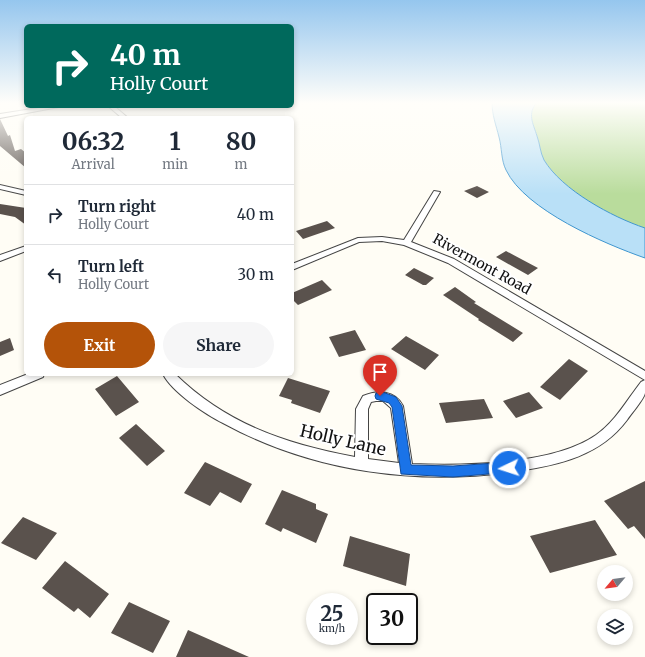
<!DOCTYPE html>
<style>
:root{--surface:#fff;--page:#f6f6f7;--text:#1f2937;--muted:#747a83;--line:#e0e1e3;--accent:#b45309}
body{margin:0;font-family:Merriweather,serif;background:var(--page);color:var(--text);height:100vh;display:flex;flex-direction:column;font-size:15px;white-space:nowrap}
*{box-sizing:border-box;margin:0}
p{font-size:13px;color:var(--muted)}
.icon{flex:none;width:22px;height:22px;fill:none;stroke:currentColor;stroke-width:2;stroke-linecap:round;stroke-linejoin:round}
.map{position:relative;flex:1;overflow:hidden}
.side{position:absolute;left:24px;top:116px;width:270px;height:260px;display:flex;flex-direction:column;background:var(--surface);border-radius:6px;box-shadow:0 2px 6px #0003}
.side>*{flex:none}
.guide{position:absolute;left:24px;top:24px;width:270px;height:84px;border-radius:6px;box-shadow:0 2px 6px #0003;background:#00695c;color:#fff;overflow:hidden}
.needle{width:26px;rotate:241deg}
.buttons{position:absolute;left:597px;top:565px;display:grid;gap:8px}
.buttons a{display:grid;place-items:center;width:36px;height:36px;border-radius:50%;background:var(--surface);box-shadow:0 2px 6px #0003;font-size:20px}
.speed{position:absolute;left:306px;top:593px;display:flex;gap:8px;font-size:20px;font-weight:700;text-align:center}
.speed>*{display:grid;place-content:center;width:52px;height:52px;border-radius:50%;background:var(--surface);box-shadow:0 2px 6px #0003;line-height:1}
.speed small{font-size:10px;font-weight:400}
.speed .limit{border:2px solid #111;border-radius:6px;background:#fff;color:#111}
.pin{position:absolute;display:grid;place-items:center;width:34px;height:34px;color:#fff;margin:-41px -17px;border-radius:50% 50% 50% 0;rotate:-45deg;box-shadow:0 0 4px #0007}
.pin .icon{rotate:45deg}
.me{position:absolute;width:44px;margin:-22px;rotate:266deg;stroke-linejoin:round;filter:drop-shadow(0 0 3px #0008)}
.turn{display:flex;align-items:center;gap:14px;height:84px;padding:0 20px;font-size:18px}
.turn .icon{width:52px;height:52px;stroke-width:2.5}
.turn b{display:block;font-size:28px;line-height:34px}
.eta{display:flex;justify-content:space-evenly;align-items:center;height:68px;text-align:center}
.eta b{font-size:24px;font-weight:700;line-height:28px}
.action{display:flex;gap:8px;margin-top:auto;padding:8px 20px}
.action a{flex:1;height:46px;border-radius:24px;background:var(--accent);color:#fff;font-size:16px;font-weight:700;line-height:46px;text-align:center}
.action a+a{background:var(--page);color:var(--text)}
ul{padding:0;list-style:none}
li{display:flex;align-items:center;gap:12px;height:60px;padding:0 20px;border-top:1px solid var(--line)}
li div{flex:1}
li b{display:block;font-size:15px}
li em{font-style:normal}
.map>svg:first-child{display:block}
.forest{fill:#b9dc9c}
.water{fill:#b9e0f7;stroke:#3f96cf}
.building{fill:#5a524d}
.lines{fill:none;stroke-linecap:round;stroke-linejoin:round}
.street-casing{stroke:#444;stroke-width:2}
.street{fill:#fff;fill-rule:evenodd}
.route{fill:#1a73e8;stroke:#114b97}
.labels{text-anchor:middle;stroke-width:4;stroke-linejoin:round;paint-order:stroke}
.street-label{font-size:14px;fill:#111;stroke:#fff}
.near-street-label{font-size:17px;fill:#111;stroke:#fff}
</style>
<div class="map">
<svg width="645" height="657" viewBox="0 0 645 657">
<rect width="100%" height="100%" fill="#fffdf5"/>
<path class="forest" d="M537,102H645V228C612,217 562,190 544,160C540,153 540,144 537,136C533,123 527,114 537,102Z"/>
<path class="water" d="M492,102H537C527,114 533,123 537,136C540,144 540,152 544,160C562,190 612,217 645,228V258C605,244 525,210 506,170C501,160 502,148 499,137C496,125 492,115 492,102Z"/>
<path class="building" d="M0,119L8,136L10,135L15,151L21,149L26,153V168L0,146Z
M477,186L489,192L477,198L464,191Z
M0,204L26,208V225L15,217L0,214Z
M327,221L335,228L303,239L296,231Z
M506,251L538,268L528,275L496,257Z
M414,268L434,278L426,285H423L405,275Z
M322,280L332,290L298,305L292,299V293Z
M455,287L476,302L474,303L523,333L513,342L478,320L479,319L443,295Z
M355,330L366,350L339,357L329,337Z
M406,336L439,355L425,370L391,349Z
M10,338L14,350L0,356V342Z
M569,359L588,371L560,400L540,387Z
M117,376L139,402L116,416L95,389Z
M288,378L330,391L320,413L291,403L292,400L279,396Z
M529,392L543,408L516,418L503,401Z
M484,399L493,418L446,423L439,403Z
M136,424L165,451L147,466L119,438Z
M205,462L252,484L241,503L220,492L210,506L184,493Z
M645,481V539L634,526L628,529L604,501Z
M282,490L316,504V509L328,514L316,543L283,528L281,532L265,524Z
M23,517L57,533L36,560L1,543Z
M595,520L617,555L550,573L530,536Z
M350,536L410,554L406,586L343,566Z
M65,561L109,594L90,618L78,608L74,612L42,588Z
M129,602L170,621L153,653L111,633Z
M188,630L249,657H176Z"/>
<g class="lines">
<defs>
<path id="street" d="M51,106H64L0,118V114Z
M108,106H114L128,118H122Z
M0,185L26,191V195L0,189Z
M434,191L440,192L411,242L454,259L645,371V380L448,263L404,245L382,241L359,242L292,270V264L358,238L382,237L404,240Z
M26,246V251L0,261V255Z
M28,374H44L43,377L0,395V385Z
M163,374H175C226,424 286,444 355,457L356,409L363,396C377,390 395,390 403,406L412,464C463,466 553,465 596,435C615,422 627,400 641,382L645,380C645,384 645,389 645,393C644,399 631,414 627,420C601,455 560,465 518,471C417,486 313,472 223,423C205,414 172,392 163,374ZM376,401H383L391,408L399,463L368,459V409L371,402Z"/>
</defs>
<use href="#street" class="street-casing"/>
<use href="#street" class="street"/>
</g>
<linearGradient id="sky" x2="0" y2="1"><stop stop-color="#95c6ee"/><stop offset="0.53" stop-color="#fffefa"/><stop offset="1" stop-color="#fffefa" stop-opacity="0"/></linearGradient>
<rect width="645" height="194" fill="url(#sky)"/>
<path class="route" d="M380,391L396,397L402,406L411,465L453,466L509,462L513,464L515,468L513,472L453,477L401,474L392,407L389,403L376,399L375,396L376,393Z"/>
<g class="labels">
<g class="street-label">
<text transform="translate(482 264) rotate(29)" y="5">Rivermont Road</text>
</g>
<g class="near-street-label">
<text transform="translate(343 440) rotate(13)" y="6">Holly Lane</text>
</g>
</g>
</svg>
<div class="buttons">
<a><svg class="needle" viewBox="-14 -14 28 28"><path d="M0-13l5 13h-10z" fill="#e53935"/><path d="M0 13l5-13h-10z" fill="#747a83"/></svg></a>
<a><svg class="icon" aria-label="layers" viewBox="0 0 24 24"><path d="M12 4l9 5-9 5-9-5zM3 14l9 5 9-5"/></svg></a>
</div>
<div class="speed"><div>25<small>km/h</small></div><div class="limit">30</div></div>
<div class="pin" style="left:380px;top:396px;background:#d93025"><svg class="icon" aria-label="arrive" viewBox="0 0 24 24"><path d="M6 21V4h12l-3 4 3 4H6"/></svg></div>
<svg class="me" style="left:509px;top:468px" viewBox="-20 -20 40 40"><circle r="17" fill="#1a73e8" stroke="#fff" stroke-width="3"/><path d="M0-11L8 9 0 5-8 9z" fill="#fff"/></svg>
<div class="guide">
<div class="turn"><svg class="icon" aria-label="right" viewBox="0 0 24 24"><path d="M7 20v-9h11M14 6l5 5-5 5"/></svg><div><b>40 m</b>Holly Court</div></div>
</div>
<section class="side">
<div class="eta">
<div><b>06:32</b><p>Arrival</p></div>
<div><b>1</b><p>min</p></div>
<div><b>80</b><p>m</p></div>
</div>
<ul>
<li><svg class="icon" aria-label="right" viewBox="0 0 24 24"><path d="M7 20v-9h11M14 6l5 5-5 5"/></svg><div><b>Turn right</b><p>Holly Court</p></div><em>40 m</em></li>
<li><svg class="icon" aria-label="left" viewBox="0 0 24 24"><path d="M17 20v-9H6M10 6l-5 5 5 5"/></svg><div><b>Turn left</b><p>Holly Court</p></div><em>30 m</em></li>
</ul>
<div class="action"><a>Exit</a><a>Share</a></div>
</section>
</div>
